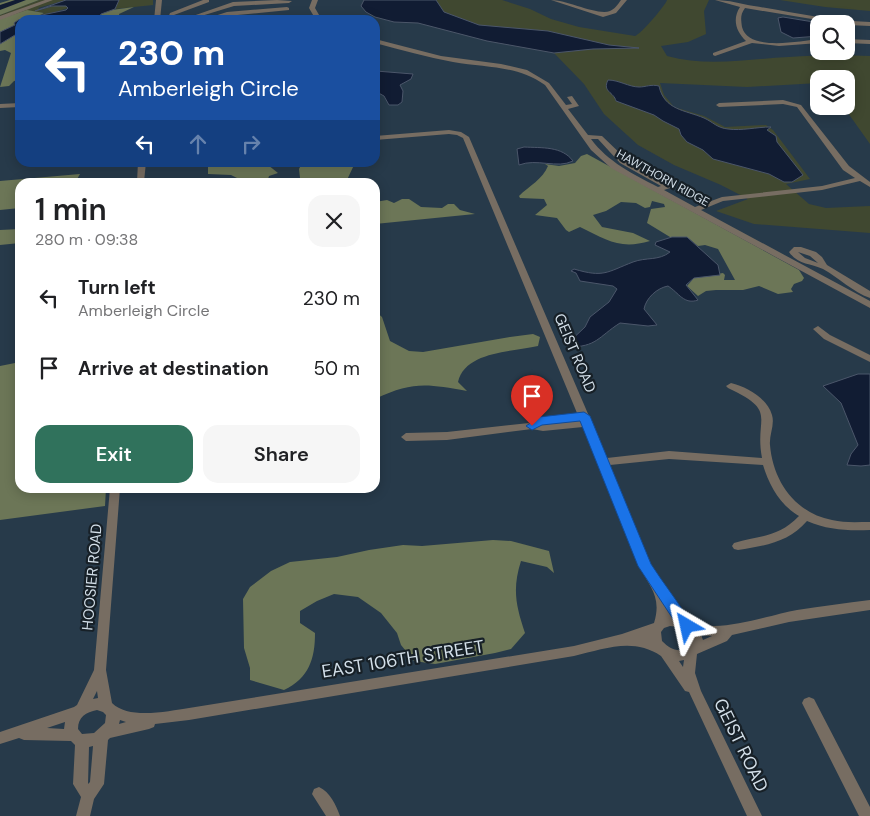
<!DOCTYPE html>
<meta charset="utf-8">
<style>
:root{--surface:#fff;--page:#f6f6f6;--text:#202124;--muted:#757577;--accent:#30725c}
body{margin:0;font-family:"DM Sans",sans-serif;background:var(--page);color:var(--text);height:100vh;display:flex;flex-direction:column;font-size:19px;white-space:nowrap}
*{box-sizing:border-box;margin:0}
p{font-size:16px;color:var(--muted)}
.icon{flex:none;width:28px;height:28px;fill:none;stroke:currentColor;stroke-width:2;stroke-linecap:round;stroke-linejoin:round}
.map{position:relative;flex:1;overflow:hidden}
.sheet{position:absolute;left:15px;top:178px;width:365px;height:315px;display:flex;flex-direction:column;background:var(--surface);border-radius:15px;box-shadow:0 2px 12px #0003}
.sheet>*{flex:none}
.hud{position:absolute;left:15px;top:15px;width:365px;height:152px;border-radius:15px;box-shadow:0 2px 12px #0003;background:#1a4fa0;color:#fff;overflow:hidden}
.buttons{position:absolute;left:810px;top:15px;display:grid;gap:10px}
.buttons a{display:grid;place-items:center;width:45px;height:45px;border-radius:10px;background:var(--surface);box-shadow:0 2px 12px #0003;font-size:25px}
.pin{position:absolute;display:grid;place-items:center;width:42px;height:42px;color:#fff;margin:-51px -21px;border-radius:50% 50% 50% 0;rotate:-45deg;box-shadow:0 0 5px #0007}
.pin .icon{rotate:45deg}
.me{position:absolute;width:55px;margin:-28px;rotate:324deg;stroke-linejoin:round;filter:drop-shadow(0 0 4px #0008)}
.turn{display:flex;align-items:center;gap:18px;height:105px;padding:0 20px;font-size:22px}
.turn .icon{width:65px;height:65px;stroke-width:2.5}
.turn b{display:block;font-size:35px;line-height:42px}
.lanes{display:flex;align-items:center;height:48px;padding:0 20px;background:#0003;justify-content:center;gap:25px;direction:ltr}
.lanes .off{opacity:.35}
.round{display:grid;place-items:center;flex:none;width:52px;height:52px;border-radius:15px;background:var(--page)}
.headline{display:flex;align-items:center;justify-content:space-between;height:85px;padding:0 20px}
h1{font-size:30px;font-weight:600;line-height:38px}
.button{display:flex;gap:10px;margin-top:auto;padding:10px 20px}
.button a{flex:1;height:58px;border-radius:15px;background:var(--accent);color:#fff;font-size:20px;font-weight:600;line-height:58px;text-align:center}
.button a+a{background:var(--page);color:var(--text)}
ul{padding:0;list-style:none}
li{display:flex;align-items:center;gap:15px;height:70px;padding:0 20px}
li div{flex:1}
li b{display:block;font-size:19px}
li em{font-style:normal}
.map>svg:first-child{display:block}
.green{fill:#404830}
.forest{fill:#6c7657}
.water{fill:#111c33;stroke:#4b566a}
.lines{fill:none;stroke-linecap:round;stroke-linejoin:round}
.river{fill:#111c33;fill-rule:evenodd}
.minor{fill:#776d62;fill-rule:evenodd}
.route{fill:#1a73e8;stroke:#114b97}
.labels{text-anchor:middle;stroke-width:4.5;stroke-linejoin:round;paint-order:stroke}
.far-street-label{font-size:12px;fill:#d3dfe9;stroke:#172027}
.street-label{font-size:15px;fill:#d3dfe9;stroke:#172027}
.near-street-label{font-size:18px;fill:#d3dfe9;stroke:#172027}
</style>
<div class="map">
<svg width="870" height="816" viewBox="0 0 870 816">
<rect width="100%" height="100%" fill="#273a4a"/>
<path class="green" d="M39,0H66L38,8L41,10L57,5L66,6L68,8L42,16L44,13L34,12L0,19V15Z
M119,0H153V5L115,9Z
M364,0H502L530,9L551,19L579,27L635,36C640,35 666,5 667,0H709L704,11L706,34L688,42L661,46L667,56C707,67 748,59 789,57C816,55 843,55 870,56V144L843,106H846V79H819V83L747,87L660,83L664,95L674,107L704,116L725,127L766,125L773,130L810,179L786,184L809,204L826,208L870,206V233L754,224L716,211L748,199L721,185L674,165L638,145L604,114L584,84L554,53L487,41L418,23L394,22L375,17L366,12L361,6Z
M780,0H870V11L825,7Z"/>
<path class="forest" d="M10,0H39L0,15V3Z
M134,7L119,14L120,20H105L100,16L104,11Z
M27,10L44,13L35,18L18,20L15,25L0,32V19Z
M20,32V80L14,81L9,86L0,87L11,53L5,50L0,51V44Z
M587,154L799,270L804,278L802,281L794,284L791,289L793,292L778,294L759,286L743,290H716L706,291L698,296L687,286L694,278L723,273L725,275L724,280H735L718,249L705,245L698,246L687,237H670L647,223L651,209L665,207L664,204L652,201L650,207L645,208L636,203L621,202L606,211L593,215L602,227L633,233L650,241C620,250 607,240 580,227L569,232L566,230L557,218L535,215L547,205L544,199L520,198L519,196C529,186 543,179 548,166L545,164L559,166L575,163L581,156Z
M352,162L354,165L346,182H295L300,178L299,169L302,163Z
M208,163H267L268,165L278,173L269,176L267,182H236L239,179L231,175L208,174Z
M80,174L76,181L20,182V208L0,210V181Z
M402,199H409L421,207L442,208L448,204H454L460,210L475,214L375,224V202L387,200L394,203Z
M20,229V243L0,245V230Z
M375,311L382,317L390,341L409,351L423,352L510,337L533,334L540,337L538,346C513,352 465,351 458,382L467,391C427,384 413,381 375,399Z
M20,362V488H106L105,506L0,520V366Z
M493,540L511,541L549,551L554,573L547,567L521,561C512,589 516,606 525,633L511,649L495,653L435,664L414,661L401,645L397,633L381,613L358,597L334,594L317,601L300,611V623L315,633C315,659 309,678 284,690L250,680V668L244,648L243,599L250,587L271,571L290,562L337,557L369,550L403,545L422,546Z"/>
<path class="water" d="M66,0H119L115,9L101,14L100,16L105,20H20V32L0,44V32L15,25L14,23L18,20L66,10L68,8L66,6H52L35,11Z
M364,0H436L444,12L479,25L548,31L609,45L639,48L593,49L554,53L487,41L418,23L394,22L375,17L366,12L361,6Z
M783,17L826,24H819V36L793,38L781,32L778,18Z
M376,71L413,74L411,79L400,85L403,91L402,102L398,105H389L384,96L375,91Z
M608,80C619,80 629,87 639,87C646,87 651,84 659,86C664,110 685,110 704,118C713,122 717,128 728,129C742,131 756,127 771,127L767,130L776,136L777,142L803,175L792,182H784L769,174L713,159L703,150L687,142L681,135L679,129L663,121L654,115L616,101C614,92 602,92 608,80Z
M524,147C542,148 562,146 573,161C557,169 537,158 519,165L517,149Z
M672,237H687L718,265L720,275L694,278L686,285L698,300C684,305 679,293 668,286C657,288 646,298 644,309L657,325L648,326L620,323C598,337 597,347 568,347L567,344L585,327L590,317L609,302L617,289L613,286L580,281L576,273L571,271L574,269C604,278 607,272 633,262C646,257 659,261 670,252L655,245L656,242Z
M858,374H870V465L861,466L847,465L851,454L858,445L841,403L823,386Z"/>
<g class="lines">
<path class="river" d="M15,0H26L0,10V5Z"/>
<path class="minor" d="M45,0H53L0,20V16Z
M156,0H162L160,20H154Z
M203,0H209V2L174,15L173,20H167L170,13Z
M277,0L292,1L289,3L234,6L198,17L201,20H194L190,17L233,2Z
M312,0H318L315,8L322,20H316L309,8Z
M551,0C567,0 598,16 610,11C615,9 618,4 621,0H627L616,13L603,17Z
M715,0C729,0 741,4 754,6C792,12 831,21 870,22V26L848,25L745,8C740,15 741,19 742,27C748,52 800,41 819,39V43L779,46L752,43L715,56L713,55V53L746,41C736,32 732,19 740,7Z
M287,7L289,8V10L227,16L211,20H202L227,12Z
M291,16V18L289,19L248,20L251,18Z
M375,39L441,56L501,64L527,70L549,83L566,105L572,104L567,97L572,96L579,106L568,109L588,135L602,136L626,159L670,184V188L664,190L695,207L722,197L822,186L855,178L843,170L797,107L783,104L719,107L716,105L719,103L783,100L801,105L849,166L870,182V187L860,181L822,190L723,201L701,210L870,301V308L611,168L591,150L545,85C516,65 487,68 453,62C427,57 401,50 375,43ZM591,139H598L620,163L661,186L658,187C633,174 608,162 591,139Z
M846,39L870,40V44L846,43Z
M20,103V107L0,108V104Z
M449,130L461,132L469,137L607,458L669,451L762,458C754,416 779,412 728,388L726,386L731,383C747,387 767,398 772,415C775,425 769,435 770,445C773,481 795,513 832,520C844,523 857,522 870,522V530C848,531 828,530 807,521C789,542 765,546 738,550L734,549L732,546L734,543C760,535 778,538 799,516C780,505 769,485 763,465L669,459L610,465L650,564L688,620C715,636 768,615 797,610C822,606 846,603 870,600V610L789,622L732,635L727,641L697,654L695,673L701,691L762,816H747L689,692L685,691L661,656C633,637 604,649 574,656L189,720L155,724L154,727L149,729L110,738L108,740L104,784L94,799L90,816H76L81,797L73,784L75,745L71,741L24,740L19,738L0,744V732L74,707L77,705L94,670L110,488H120L106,670L112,703C129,720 168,711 189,708L574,646L622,634L654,623C662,597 650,587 639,566L583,427L543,431L532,429L447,440L406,441L401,437L406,433L447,432L529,423L539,418L577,413L463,138L457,135L449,134L375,140V136ZM580,420L541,424H542ZM670,626C681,627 688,632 691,642L687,649C676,652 670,649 662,641L661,632L664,628ZM701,635L712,636L703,640ZM684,660L683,667L679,661ZM97,691L98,698L93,699ZM97,710L103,712L106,715L105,723L94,733L82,734L78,729C78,717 86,712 97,710ZM120,720L126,722L119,724ZM65,722L64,729L47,728ZM93,746L90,782L88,784L89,747Z
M138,162H146L144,182H137Z
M794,247H801L816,252L822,257L827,265L870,291V298C853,292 839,278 823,269C810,263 798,265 789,252ZM798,252L810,256L818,263L805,258Z
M818,326L830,335L870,355V362L824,339L813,329Z
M809,697L814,699L870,807V816H859L802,703L804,699Z
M319,787C330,792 336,805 340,816H326L312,794L314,789Z"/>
</g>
<path class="route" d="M584,412L590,416L651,564C663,583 677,600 689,620L694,626L692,630L687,632L679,628L638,566L580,421L542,425L532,430L526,426L539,417Z"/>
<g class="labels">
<g class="far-street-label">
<text transform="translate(663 178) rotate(29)" y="4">HAWTHORN RIDGE</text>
</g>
<g class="street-label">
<text transform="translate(575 353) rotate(67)" y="5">GEIST ROAD</text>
<text transform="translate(92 577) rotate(-85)" y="5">HOOSIER ROAD</text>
</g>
<g class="near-street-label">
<text transform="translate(403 659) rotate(-9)" y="6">EAST 106TH STREET</text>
<text transform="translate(741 745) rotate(64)" y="6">GEIST ROAD</text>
</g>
</g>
</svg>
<div class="buttons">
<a><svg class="icon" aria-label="search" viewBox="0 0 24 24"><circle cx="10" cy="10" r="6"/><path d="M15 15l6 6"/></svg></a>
<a><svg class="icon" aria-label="layers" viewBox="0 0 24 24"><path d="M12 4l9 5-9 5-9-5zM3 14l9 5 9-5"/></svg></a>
</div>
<div class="pin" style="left:532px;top:426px;background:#d93025"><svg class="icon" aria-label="arrive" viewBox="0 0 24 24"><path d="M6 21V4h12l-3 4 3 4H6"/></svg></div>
<svg class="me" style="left:687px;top:626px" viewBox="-20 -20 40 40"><path d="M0-17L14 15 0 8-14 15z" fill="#1a73e8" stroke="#fff" stroke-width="4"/></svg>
<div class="hud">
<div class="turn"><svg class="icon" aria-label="left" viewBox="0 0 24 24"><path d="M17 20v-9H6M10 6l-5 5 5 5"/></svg><div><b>230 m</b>Amberleigh Circle</div></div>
<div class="lanes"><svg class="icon" aria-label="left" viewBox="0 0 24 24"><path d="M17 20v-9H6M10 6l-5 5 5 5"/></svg><svg class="icon off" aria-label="ahead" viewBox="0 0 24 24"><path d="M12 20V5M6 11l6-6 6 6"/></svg><svg class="icon off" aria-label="right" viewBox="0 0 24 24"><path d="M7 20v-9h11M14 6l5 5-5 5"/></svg></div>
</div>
<section class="sheet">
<div class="headline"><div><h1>1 min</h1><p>280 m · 09:38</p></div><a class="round"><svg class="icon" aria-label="close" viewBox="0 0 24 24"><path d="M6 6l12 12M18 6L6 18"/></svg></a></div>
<ul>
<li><svg class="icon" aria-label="left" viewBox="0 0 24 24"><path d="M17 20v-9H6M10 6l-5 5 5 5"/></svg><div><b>Turn left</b><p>Amberleigh Circle</p></div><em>230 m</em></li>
<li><svg class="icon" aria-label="arrive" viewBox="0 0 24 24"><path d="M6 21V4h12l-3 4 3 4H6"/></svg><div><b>Arrive at destination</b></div><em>50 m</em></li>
</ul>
<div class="button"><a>Exit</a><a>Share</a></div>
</section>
</div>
